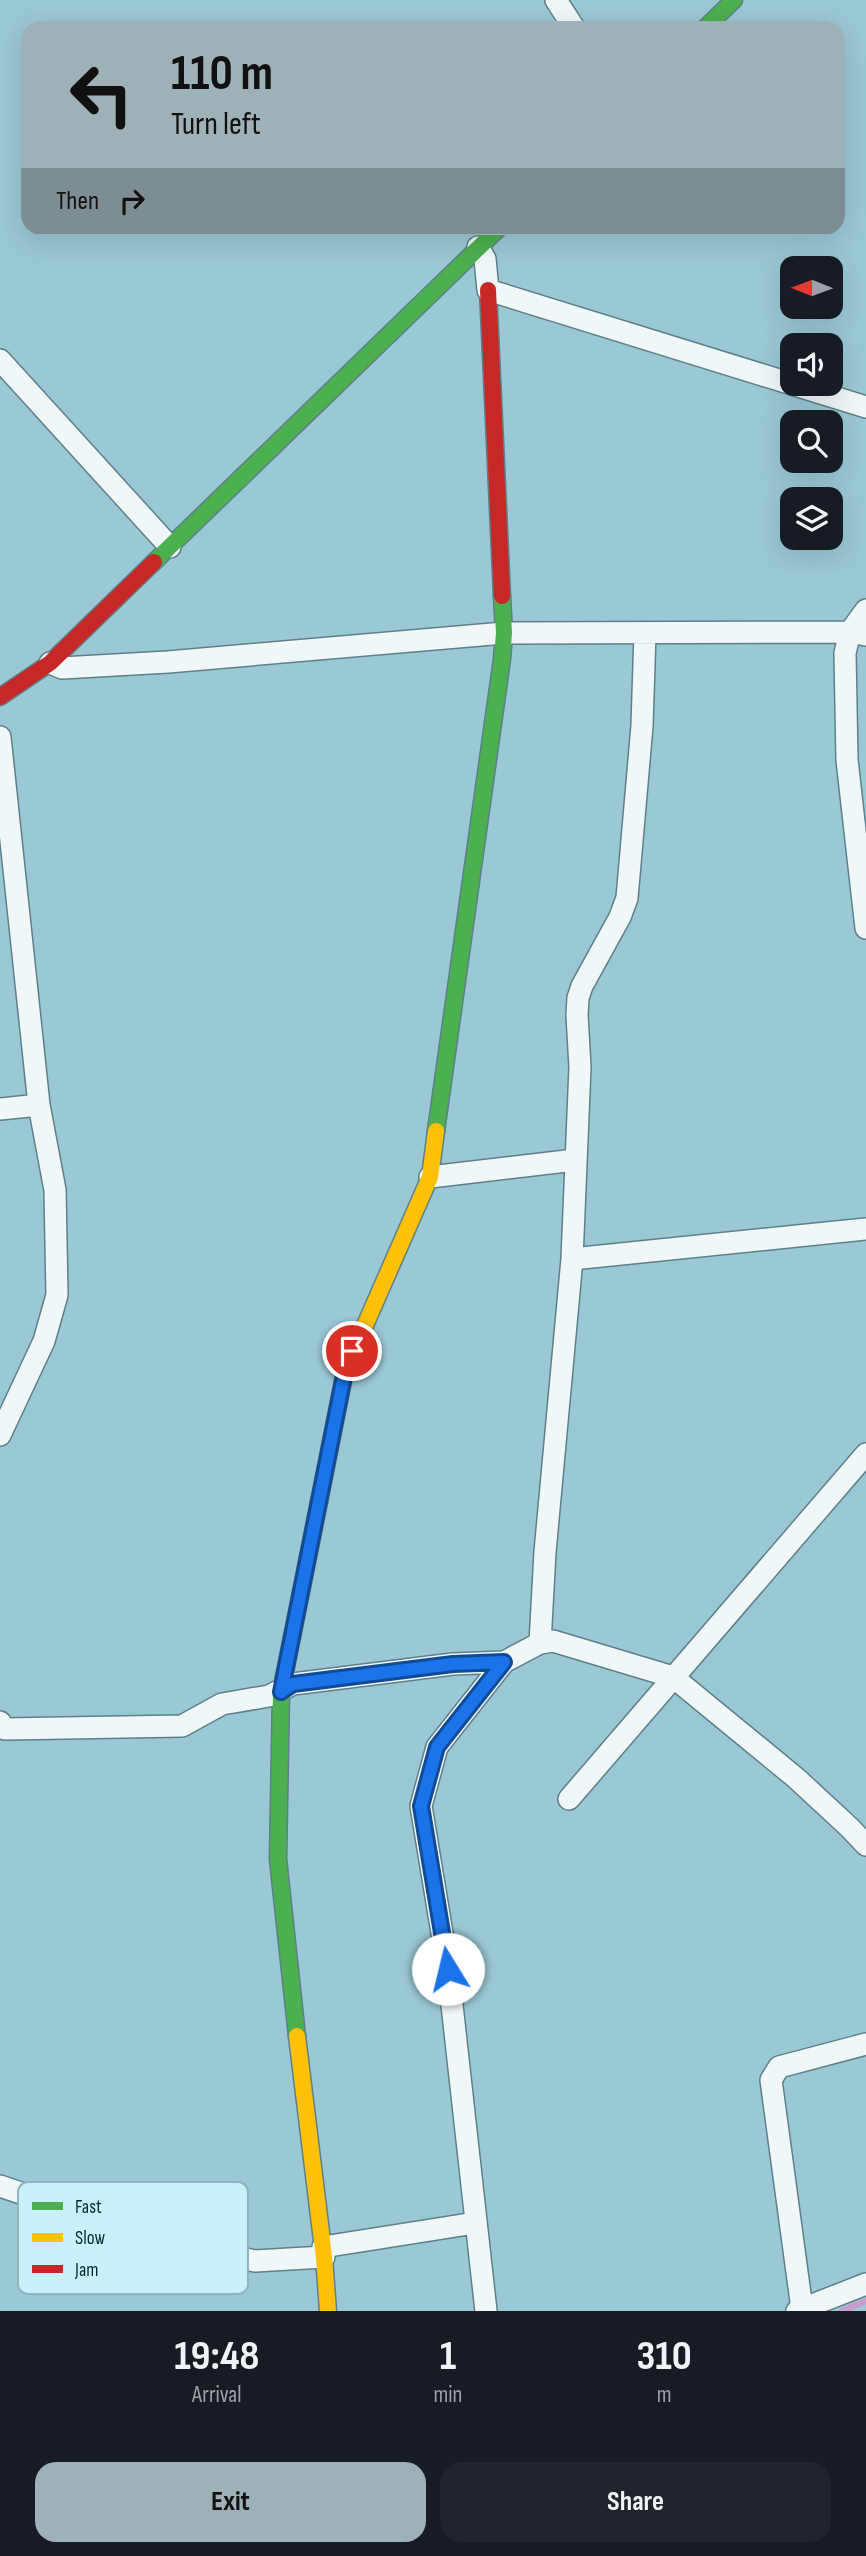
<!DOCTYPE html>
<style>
:root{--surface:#171b24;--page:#20242c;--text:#f1f3f6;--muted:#9ea1a6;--accent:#9eb1b7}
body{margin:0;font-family:"Sofia Sans Condensed",sans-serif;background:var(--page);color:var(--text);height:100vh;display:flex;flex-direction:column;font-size:26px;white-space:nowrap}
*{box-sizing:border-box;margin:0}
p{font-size:23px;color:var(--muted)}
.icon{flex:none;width:38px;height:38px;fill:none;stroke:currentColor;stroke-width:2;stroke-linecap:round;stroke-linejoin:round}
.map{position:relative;height:2311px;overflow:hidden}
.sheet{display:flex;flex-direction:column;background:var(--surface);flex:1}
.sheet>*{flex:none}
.hud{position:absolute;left:21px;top:21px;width:824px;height:214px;border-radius:21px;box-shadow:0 7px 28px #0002;background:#9eb1b7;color:#111;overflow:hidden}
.needle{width:46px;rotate:271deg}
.tools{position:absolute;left:780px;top:256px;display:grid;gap:14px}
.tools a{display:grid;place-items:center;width:63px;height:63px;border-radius:14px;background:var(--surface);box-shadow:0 7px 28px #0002;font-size:35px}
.pin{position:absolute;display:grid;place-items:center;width:60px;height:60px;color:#fff;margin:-30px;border:4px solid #fff;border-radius:50%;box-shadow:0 2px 7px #0007}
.me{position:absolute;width:77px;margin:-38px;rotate:351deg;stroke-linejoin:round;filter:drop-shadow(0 0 5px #0008)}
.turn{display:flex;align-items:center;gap:24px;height:147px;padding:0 35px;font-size:32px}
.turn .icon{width:91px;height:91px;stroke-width:2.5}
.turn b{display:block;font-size:49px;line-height:60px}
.then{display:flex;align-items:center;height:66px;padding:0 35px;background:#0003;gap:14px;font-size:26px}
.eta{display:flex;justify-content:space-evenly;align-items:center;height:119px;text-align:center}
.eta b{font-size:42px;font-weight:700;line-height:49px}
.primary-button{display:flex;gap:14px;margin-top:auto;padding:14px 35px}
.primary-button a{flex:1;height:80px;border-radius:21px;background:var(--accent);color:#111;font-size:28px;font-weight:700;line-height:80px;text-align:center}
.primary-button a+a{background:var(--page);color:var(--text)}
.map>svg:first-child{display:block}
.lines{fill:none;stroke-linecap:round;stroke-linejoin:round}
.stream{stroke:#c89dcd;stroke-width:6}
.street-casing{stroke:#5e8089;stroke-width:24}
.fast-casing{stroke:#5e8089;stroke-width:19}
.slow-casing{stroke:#5e8089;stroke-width:19}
.jam-casing{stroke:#5e8089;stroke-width:19}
.street{stroke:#f0f7f9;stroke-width:21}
.fast{stroke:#4caf50;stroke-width:16}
.slow{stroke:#ffc107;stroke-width:16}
.jam{stroke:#c62828;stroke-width:16}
.route-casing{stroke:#114b97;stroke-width:18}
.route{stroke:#1a73e8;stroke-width:12}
.key{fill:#c9f1fb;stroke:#8eb5be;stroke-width:2}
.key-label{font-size:19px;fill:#032a31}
</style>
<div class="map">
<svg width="866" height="2311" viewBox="0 0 866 2311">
<rect width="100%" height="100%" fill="#9ac8d4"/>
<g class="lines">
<path class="stream" d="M842,2311L866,2301"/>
<defs>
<path id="street" d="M556,0L574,28
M478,247L485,259L488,290L866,407
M0,360L170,547
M866,610L850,632L845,653L847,760L866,928
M50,663L62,668L168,662L504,633L850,632L866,635
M0,737L39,1105L55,1190L57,1295L44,1341L0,1435
M0,1109L39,1105
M430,1177L575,1160
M572,1259L866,1229
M540,1643L545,1552L572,1259L580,1067L577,1015L578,998L582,986L620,917L627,898L642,726L645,633
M0,1722L5,1729L182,1726L222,1704L269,1696L293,1684L453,1664L504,1662L540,1643L553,1641L673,1677L796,1778L850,1828L866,1845
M569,1799L866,1454
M0,2186L151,2237L255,2261L324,2257
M323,2247L475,2223
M802,2309L771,2080L779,2067L866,2044
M486,2311L448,1969L421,1806L437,1747L504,1662
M797,2311L866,2284"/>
<path id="fast" d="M705,28L734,0
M154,562L499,228
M436,1131L502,659L504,633L502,596
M297,2036L278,1859L281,1692L319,1502"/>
<path id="slow" d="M319,1502L345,1371L430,1177L436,1131
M297,2036L324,2257L328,2311"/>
<path id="jam" d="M488,290L502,596
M0,697L50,663L154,562"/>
</defs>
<use href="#street" class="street-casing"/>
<use href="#fast" class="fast-casing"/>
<use href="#slow" class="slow-casing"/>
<use href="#jam" class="jam-casing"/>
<use href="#street" class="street"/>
<use href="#fast" class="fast"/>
<use href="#slow" class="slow"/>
<use href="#jam" class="jam"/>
</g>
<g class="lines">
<defs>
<path id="route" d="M352,1351L345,1371L281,1692L293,1684L453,1664L504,1662L437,1747L421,1806L448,1969"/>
</defs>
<use href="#route" class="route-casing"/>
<use href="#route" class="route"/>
</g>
<rect x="18" y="2182" width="230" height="112" rx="10" class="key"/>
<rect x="32" y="2202" width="31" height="8" fill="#4caf50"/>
<rect x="32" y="2233" width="31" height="9" fill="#ffc107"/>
<rect x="32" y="2265" width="31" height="8" fill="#c62828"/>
<g class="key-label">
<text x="75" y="2213">Fast</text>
<text x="75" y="2244">Slow</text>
<text x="75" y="2276">Jam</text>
</g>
</svg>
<div class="tools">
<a><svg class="needle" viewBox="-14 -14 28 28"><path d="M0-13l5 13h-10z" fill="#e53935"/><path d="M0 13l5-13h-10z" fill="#9ea1a6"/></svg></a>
<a><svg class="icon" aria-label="sound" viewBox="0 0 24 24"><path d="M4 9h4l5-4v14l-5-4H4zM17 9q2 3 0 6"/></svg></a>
<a><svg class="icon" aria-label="search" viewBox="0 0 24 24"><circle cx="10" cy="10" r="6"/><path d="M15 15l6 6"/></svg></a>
<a><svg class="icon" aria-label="layers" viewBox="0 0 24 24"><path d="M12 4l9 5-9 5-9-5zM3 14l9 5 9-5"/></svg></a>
</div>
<div class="pin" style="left:352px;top:1351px;background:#d93025"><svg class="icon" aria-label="arrive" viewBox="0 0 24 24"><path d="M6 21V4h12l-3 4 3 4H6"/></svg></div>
<svg class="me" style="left:448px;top:1969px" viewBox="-20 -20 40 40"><circle r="19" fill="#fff"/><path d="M0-13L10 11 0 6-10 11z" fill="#1a73e8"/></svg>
<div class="hud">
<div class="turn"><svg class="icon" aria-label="left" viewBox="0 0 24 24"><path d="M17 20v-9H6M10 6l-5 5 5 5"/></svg><div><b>110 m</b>Turn left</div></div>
<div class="then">Then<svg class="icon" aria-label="right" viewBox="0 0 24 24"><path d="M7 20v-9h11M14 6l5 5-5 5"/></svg></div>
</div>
</div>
<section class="sheet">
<div class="eta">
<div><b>19:48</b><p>Arrival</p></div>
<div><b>1</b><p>min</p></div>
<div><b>310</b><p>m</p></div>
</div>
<div class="primary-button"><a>Exit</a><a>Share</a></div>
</section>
